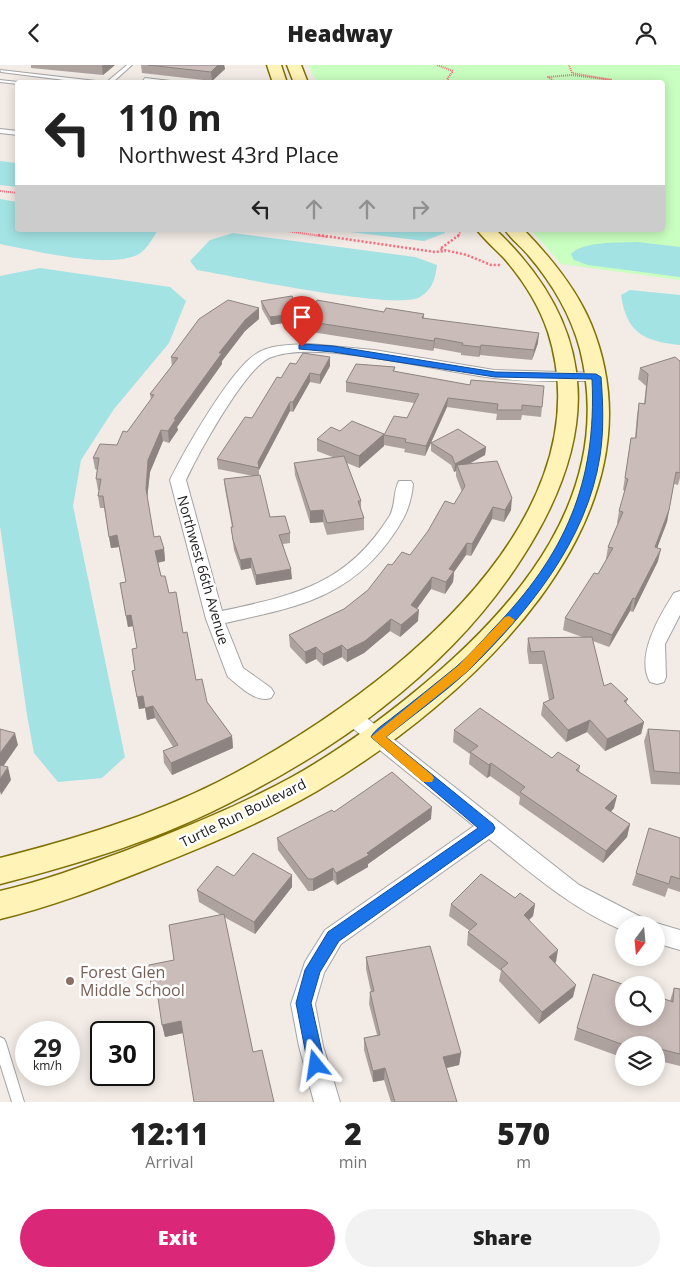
<!DOCTYPE html>
<style>
:root{--surface:#fff;--page:#f2f2f2;--text:#222;--muted:#767676;--accent:#db2777}
body{margin:0;font-family:"Open Sans",sans-serif;background:var(--page);color:var(--text);height:100vh;display:flex;flex-direction:column;font-size:19px;white-space:nowrap}
*{box-sizing:border-box;margin:0}
p{font-size:16px;color:var(--muted)}
.icon{flex:none;width:28px;height:28px;fill:none;stroke:currentColor;stroke-width:2;stroke-linecap:round;stroke-linejoin:round}
.map{position:relative;height:1037px;overflow:hidden}
.panel{display:flex;flex-direction:column;background:var(--surface);flex:1}
.panel>*{flex:none}
.banner{position:absolute;left:15px;top:15px;width:650px;height:152px;border-radius:5px;box-shadow:0 2px 12px #0003;background:#fff;color:var(--text);overflow:hidden}
.needle{width:32px;rotate:196deg}
.buttons{position:absolute;left:615px;top:851px;display:grid;gap:10px}
.buttons a{display:grid;place-items:center;width:50px;height:50px;border-radius:50%;background:var(--surface);box-shadow:0 2px 12px #0003;font-size:25px}
.speed{position:absolute;left:15px;top:956px;display:flex;gap:10px;font-size:25px;font-weight:700;text-align:center}
.speed>*{display:grid;place-content:center;width:65px;height:65px;border-radius:50%;background:var(--surface);box-shadow:0 2px 12px #0003;line-height:1}
.speed small{font-size:12px;font-weight:400}
.speed .limit{border:2px solid #111;border-radius:8px;background:#fff;color:#111}
.pin{position:absolute;display:grid;place-items:center;width:42px;height:42px;color:#fff;margin:-51px -21px;border-radius:50% 50% 50% 0;rotate:-45deg;box-shadow:0 0 5px #0007}
.pin .icon{rotate:45deg}
.me{position:absolute;width:55px;margin:-28px;rotate:345deg;stroke-linejoin:round;filter:drop-shadow(0 0 4px #0008)}
.turn{display:flex;align-items:center;gap:18px;height:105px;padding:0 20px;font-size:22px}
.turn .icon{width:65px;height:65px;stroke-width:2.5}
.turn b{display:block;font-size:35px;line-height:42px}
.lanes{display:flex;align-items:center;height:48px;padding:0 20px;background:#0003;justify-content:center;gap:25px;direction:ltr}
.lanes .off{opacity:.35}
.eta{display:flex;justify-content:space-evenly;align-items:center;height:85px;text-align:center}
.eta b{font-size:30px;font-weight:800;line-height:35px}
.action{display:flex;gap:10px;margin-top:auto;padding:10px 20px}
.action a{flex:1;height:58px;border-radius:30px;background:var(--accent);color:#fff;font-size:20px;font-weight:800;line-height:58px;text-align:center}
.action a+a{background:var(--page);color:var(--text)}
header{display:flex;justify-content:space-between;align-items:center;height:65px;padding:0 20px;background:var(--surface);font-size:22px;font-weight:800}
.map>svg:first-child{display:block}
.park{fill:#c9ffc0}
.water{fill:#a3e3e3}
.lines{fill:none;stroke-linecap:round;stroke-linejoin:round}
.lane-casing{stroke:#a4a4a4;stroke-width:2}
.street-casing{stroke:#a4a4a4;stroke-width:2}
.secondary-casing{stroke:#7f7000;stroke-width:3}
.path-far1{stroke:#ff6a7c;stroke-width:2;stroke-dasharray:1 1;stroke-linecap:butt}
.path{stroke:#ff6a7c;stroke-width:2.5;stroke-dasharray:2 2;stroke-linecap:butt}
.lane{fill:#fff;fill-rule:evenodd}
.street{fill:#fff;fill-rule:evenodd}
.secondary{fill:#fff3b7;fill-rule:evenodd}
.wall{fill:#aea29f}
.shaded-wall{fill:#8d8482}
.building{fill:#cabcb9;stroke:#8d8482}
.route{fill:#1a73e8;stroke:#114b97}
.slow{fill:#f59e0b}
.education-dot{fill:#8d6e63;stroke:#fff;stroke-width:2}
.labels{text-anchor:middle;stroke-width:5;stroke-linejoin:round;paint-order:stroke}
.street-label{font-size:14px;fill:#202020;stroke:#fff}
.near-education-label{font-size:16px;fill:#785e54;stroke:#fff;text-anchor:start}
</style>
<header><svg class="icon" aria-label="back" viewBox="0 0 24 24"><path d="M15 5l-7 7 7 7"/></svg>Headway<svg class="icon" aria-label="person" viewBox="0 0 24 24"><circle cx="12" cy="8" r="4"/><path d="M4 21q1-7 8-7t8 7"/></svg></header>
<div class="map">
<svg width="680" height="1037" viewBox="0 0 680 1037">
<rect width="100%" height="100%" fill="#f2ebe6"/>
<path class="park" d="M308,0H680V215L561,199L531,165H662V18L317,17Z"/>
<path class="water" d="M0,96L17,98V122L0,120Z
M0,134L17,137L18,165H158C152,174 148,183 139,189C110,205 32,185 0,179Z
M334,165H445V168L424,176Z
M233,168L415,192L437,200C435,214 433,224 420,232C398,246 232,211 197,205L190,196L210,175Z
M637,177L680,182V212L588,200L574,195L571,189C582,176 620,178 637,177Z
M40,203L170,222L186,236L169,278L114,344L81,395L73,441L125,692L102,713L58,717L34,688L27,650L0,461V211Z
M630,225L680,230V280C643,276 627,268 621,230Z"/>
<g class="lines">
<defs>
<path id="lane" d="M127,0H132L113,17H109V15Z
M0,5L96,16L98,17L88,18L1,7Z
M145,13L179,17L181,18L148,16L146,18H141Z
M0,15L18,17L20,18H18V19L0,17Z
M0,64L18,66V70L0,68Z
M0,972L4,974L6,978L24,1037H12L0,999Z"/>
<path id="street" d="M309,279L374,285L494,305L596,308L603,312L596,316C562,316 528,317 494,313C440,307 315,273 269,293C244,305 198,389 186,415L222,546C295,530 346,520 389,452C396,441 393,426 399,416H411L413,419C411,443 402,458 388,477C345,535 291,543 225,558L243,603L271,623L274,628L271,633C255,638 240,621 228,612L226,607L206,554L170,415C184,386 231,304 256,289C271,279 292,280 309,279Z
M680,526V550L665,579L666,612L664,617L657,619L650,617C635,591 660,550 674,528Z
M352,645L359,647L579,820L643,853L646,860H624V866C572,844 532,809 489,774L341,879L324,908L315,939L323,981L340,1037H314L299,981L291,939L305,897L325,865L474,761L345,657L342,652L345,647Z
M656,858L680,865V885L656,878V860H650Z"/>
<path id="secondary" d="M267,0H281L287,18H273Z
M287,0H301L308,18H294Z
M477,165H496C603,267 598,375 522,493C485,551 437,600 383,642C339,677 289,707 239,733C164,773 82,798 0,819V793C75,774 148,752 218,717C367,641 611,464 548,267C539,240 523,215 504,193C495,184 485,175 477,165Z
M505,165H524C550,192 576,223 591,259C671,454 467,637 317,726C262,758 203,782 145,805C97,824 50,842 0,854V826C43,816 84,801 125,786C182,764 239,741 292,712C337,687 378,657 417,625C520,540 616,428 580,284C571,250 552,218 529,191C522,182 512,175 505,165Z"/>
</defs>
<use href="#lane" class="lane-casing"/>
<use href="#street" class="street-casing"/>
<use href="#secondary" class="secondary-casing"/>
<path class="path-far1" d="M437,0L453,6L447,14L451,18
M557,18L548,12L571,10L612,15L572,8L569,0
M0,126L18,128
M280,165L327,172
M458,172L461,165"/>
<path class="path" d="M318,170L435,187L446,186
M459,170L440,184L467,190L491,200H500"/>
<use href="#lane" class="lane"/>
<use href="#street" class="street"/>
<use href="#secondary" class="secondary"/>
</g>
<path class="wall" d="M31,0H115L103,10L31,3Z
M141,0H224L225,4L212,16L142,8Z
M261,236L300,248L301,255L271,260L262,244Z
M384,247L424,249V253L538,278L532,295L480,290L479,292L461,290V288L434,283L433,286L305,266V256Z
M259,254L245,266L222,296V299L177,362L178,365L169,378L163,376L150,407L147,433L154,472L164,484L165,496L158,497L161,511L169,528L183,568L196,615L207,637L232,671L233,683L172,710L164,698L163,686L173,682L155,653L147,655L145,643L139,644L132,606L135,605L137,583L133,561L128,562L120,518L126,517L119,482L111,483L104,443H100L98,431L99,425H98L96,414L97,405L95,404L93,393L117,380L127,367L151,335L150,329L172,302L171,292Z
M680,296V413L678,420L674,419L667,457L657,483L658,496L633,547L630,546L609,582L593,576L604,621L628,634L626,639L644,657L641,669L605,686L587,667L566,677L541,650L543,638L549,635L542,599H529L527,585L528,573L582,572L563,565L565,553L598,509L607,494H606L608,482L618,458H617L619,446L625,426L623,425L631,373H635L637,350L639,338L644,339L646,321L638,314L640,303Z
M296,299L330,301L320,319L310,317L293,347L290,346L259,405V410L270,452L290,468V478L283,479L292,514L256,520L251,503L241,505L234,485L231,462H232L225,424L224,414L253,411L218,404L217,394L252,353L281,313Z
M395,302L394,307L542,342L541,352L522,350L521,355H496L497,349L447,342L425,391L404,387L405,384L384,380V370L407,353L414,338L346,327V317Z
M340,366L384,369V381L359,403L347,398L361,436V446L364,453V465L327,470L323,457L310,458L295,410L294,398L335,393L317,386V374Z
M431,378L486,382L485,390L469,399L511,445L504,457L492,454L471,491L466,490L454,507L453,517L445,529L431,524L417,544L418,556L400,572L390,566L364,588L347,597L342,592L323,601L316,594L306,599L290,582L289,570L344,544L368,525L392,500L410,490L454,439L462,427L456,411V406L454,407L451,400L431,386Z
M648,664L680,666V720L651,719L644,676Z
M454,665L580,701L579,706L614,743L611,747L630,759L627,772L603,798L519,739L520,732L490,711L487,713L469,699L470,689L453,677Z
M334,747L431,754L368,799V802L337,820L333,815L313,826H308L278,785L277,773Z
M680,773V827L668,823L665,832L632,820L636,808Z
M292,810V822L255,869L224,852L253,987L274,1037L183,968L165,972L158,931L154,932L174,895L221,850L199,837L197,825L234,811Z
M515,833L535,839L533,851L528,855L556,897L555,898L573,932L539,959L499,916L501,906L467,880L468,867L470,866L449,851L451,839Z
M366,892L461,988L459,1000L446,1003L457,1037H391L384,1015L373,1017L364,985V973L377,970L369,939L370,927H371L366,904Z
M674,923L680,924V1001L656,995V980H624V1001L619,999L621,992L574,975L577,963L670,936Z"/>
<path class="shaded-wall" d="M103,0H115L103,10L102,1Z
M218,0H224L225,4L212,16L211,7Z
M259,243V254L245,266L222,296V299L177,362L178,365L169,378L168,366L174,354L219,288L245,255Z
M300,248L301,255L271,260L270,252Z
M539,268L538,278L532,295L534,285Z
M435,273L434,283L433,286L434,276Z
M481,280L480,290L479,292L480,282Z
M330,292V301L320,319V310Z
M310,308V317L293,347V337Z
M448,333L447,342L425,391L426,381Z
M290,337V346L259,405L258,397Z
M161,365L163,376L150,407L147,435L146,424L148,395Z
M384,369V381L359,403V391Z
M486,382L485,390L459,404L457,400L456,406L454,407L455,399Z
M512,433L511,445L504,457L505,445Z
M493,442L492,454L471,491L472,479Z
M323,445V457L310,458V446Z
M669,445L667,457L653,494L655,482Z
M117,470L119,482L111,483L109,472Z
M467,478L466,490L454,507L453,517L445,529L446,517L449,504Z
M164,484L165,496L157,498L155,486Z
M661,484L658,496L633,547L635,534Z
M251,493V503L241,505L240,495Z
M291,504L292,514L256,520V510Z
M432,512L431,524L412,550L419,545L418,556L400,572L401,560L411,540Z
M633,533L630,546L609,582L612,570Z
M131,550L133,561L128,562L126,551Z
M391,554L390,566L364,588L347,597V585Z
M342,580V592L323,601V589Z
M316,582V594L306,599L305,587Z
M143,631L145,643L139,644L137,632Z
M153,641L155,653L147,655L145,643Z
M590,655L587,667L566,677L568,665Z
M644,657L641,669L605,686L607,674Z
M15,668L18,680L0,706V688Z
M232,671L233,683L172,710L171,698Z
M491,698L490,711L487,713L489,700Z
M8,702L11,715L1,730L0,726V714Z
M617,731L614,743L602,755L605,743Z
M432,742L431,754L368,799V802L337,820L336,808L367,788Z
M630,759L627,772L603,798L606,786Z
M333,803V815L313,826V814Z
M292,810V822L255,869L254,857Z
M535,839L533,851L522,862L524,850Z
M558,885L556,897L546,904L549,892Z
M156,919L158,931L154,932L151,920Z
M576,920L573,932L539,959L542,947Z
M181,956L183,968L165,972L162,960Z
M461,988L459,1000L442,1004L443,992Z
M385,1003L384,1015L373,1017V1006Z"/>
<path class="building" d="M148,0H218L211,7Z
M201,16L208,18H197Z
M292,231L300,248L270,252L261,236Z
M228,235L259,243L245,255L219,288H222L174,354H176L168,366L161,365L148,395L146,424L154,472L160,471L164,484L155,486L161,511H165L169,528L176,527L183,568L187,567L196,615L202,614L207,637L232,671L171,698L163,686L178,680L153,641L145,643L143,631L137,632L132,606L135,605L132,584L137,583L131,550L126,551L120,518L126,517L117,470L109,472L103,431H98L101,414H96L99,393H93L100,379L117,380L123,366L127,367L154,330L150,329L178,293L171,292L199,254Z
M317,235L384,247L386,243L424,249L422,253L539,268L534,285L481,280L480,282L462,280L463,278L435,273L434,276L305,256Z
M303,288L330,292L320,310L310,308L293,337H290L258,397L259,403L217,394L245,352L252,353L277,312L281,313L290,298L296,299Z
M675,292L680,296V408L676,407L669,445L655,482L661,484L635,534L633,533L612,570L565,553L594,508L598,509L613,483L608,482L623,447L619,446L628,414L625,413L631,373H636L639,338L645,339L648,309L640,303Z
M356,299L395,302L393,306L470,320L471,315L544,321L542,342L522,340V345H497L498,339L448,333L426,381L405,377L406,374L384,370L394,351L407,353L419,329L346,317Z
M352,356L384,369L359,391L317,374L331,362L340,366Z
M458,364L486,382L455,399L452,391L431,378Z
M344,391L361,436H358L364,453L327,458L323,445L310,446L294,398Z
M497,396L512,433L505,445L493,442L472,479L467,478L449,504L454,506L446,517L432,512L411,540L419,545L401,560L391,554L365,576L347,585L342,580L323,589L316,582L305,587L289,570L344,544L368,525L388,499L392,500L402,487L410,490L428,466L445,436L454,439L465,421L457,400Z
M260,410L270,452L285,451L290,468L279,470L291,504L256,510L251,493L240,495L233,475L231,462H233L224,414Z
M592,572L604,621L611,618L628,634L624,636L644,657L607,674L590,655L568,665L543,638L554,633L544,586L531,587L528,573Z
M480,643L552,693L558,687L580,701L576,705L617,731L605,743L630,759L606,786L520,727L525,722L491,698L489,700L470,687L478,681L454,665Z
M0,664L15,668L0,688Z
M648,664L680,666V708L654,706Z
M0,700L8,702L0,714Z
M392,707L432,742L367,788L369,790L336,808L333,803L313,814H308L277,773L332,745L334,747Z
M649,763L680,773V814L671,811L669,819L636,808Z
M253,788L292,810L254,857L197,825L217,801L234,811Z
M481,809L515,833L520,828L535,839L524,850L558,885L549,892L576,920L542,947L501,904L508,898L468,867L477,859L451,839Z
M224,849L253,987L262,985L274,1037H194L181,956L162,960L156,919L151,920L149,900L174,895L169,860Z
M430,881L461,988L443,992L457,1037H395L385,1003L373,1006L364,973L380,970L370,927L374,926L366,892Z
M593,909L625,920H624V952H656V931L673,937L674,923L680,924V989L656,983V980H624L577,963Z"/>
<path class="route" d="M302,279L333,281L495,307L596,309L601,312C603,338 604,365 600,391C587,476 528,547 469,605C443,629 413,650 386,672L493,759L495,763L493,767L339,876L320,907L311,938L325,1000L322,1005L316,1007L311,1005L308,1000L296,938L305,905L328,867L478,763L371,672C375,664 386,658 393,652C414,636 435,619 456,602C469,591 481,577 493,564C565,490 597,418 592,314L495,312L333,287L299,284V280Z"/>
<path class="slow" d="M509,551L515,555L513,558L468,606L386,672L432,710L434,713L432,717H423L371,672L459,600L505,552Z"/>
<circle class="education-dot" cx="70" cy="916" r="5"/>
<g class="labels">
<g class="street-label">
<text transform="translate(203 505) rotate(74)" y="5">Northwest 66th Avenue</text>
<text transform="translate(243 748) rotate(-26)" y="5">Turtle Run Boulevard</text>
</g>
<g class="near-education-label">
<text x="80" y="913">Forest Glen<tspan x="80" dy="18">Middle School</tspan></text>
</g>
</g>
</svg>
<div class="buttons">
<a><svg class="needle" viewBox="-14 -14 28 28"><path d="M0-13l5 13h-10z" fill="#e53935"/><path d="M0 13l5-13h-10z" fill="#767676"/></svg></a>
<a><svg class="icon" aria-label="search" viewBox="0 0 24 24"><circle cx="10" cy="10" r="6"/><path d="M15 15l6 6"/></svg></a>
<a><svg class="icon" aria-label="layers" viewBox="0 0 24 24"><path d="M12 4l9 5-9 5-9-5zM3 14l9 5 9-5"/></svg></a>
</div>
<div class="speed"><div>29<small>km/h</small></div><div class="limit">30</div></div>
<div class="pin" style="left:302px;top:282px;background:#d93025"><svg class="icon" aria-label="arrive" viewBox="0 0 24 24"><path d="M6 21V4h12l-3 4 3 4H6"/></svg></div>
<svg class="me" style="left:316px;top:1000px" viewBox="-20 -20 40 40"><path d="M0-17L14 15 0 8-14 15z" fill="#1a73e8" stroke="#fff" stroke-width="4"/></svg>
<div class="banner">
<div class="turn"><svg class="icon" aria-label="left" viewBox="0 0 24 24"><path d="M17 20v-9H6M10 6l-5 5 5 5"/></svg><div><b>110 m</b>Northwest 43rd Place</div></div>
<div class="lanes"><svg class="icon" aria-label="left" viewBox="0 0 24 24"><path d="M17 20v-9H6M10 6l-5 5 5 5"/></svg><svg class="icon off" aria-label="ahead" viewBox="0 0 24 24"><path d="M12 20V5M6 11l6-6 6 6"/></svg><svg class="icon off" aria-label="ahead" viewBox="0 0 24 24"><path d="M12 20V5M6 11l6-6 6 6"/></svg><svg class="icon off" aria-label="right" viewBox="0 0 24 24"><path d="M7 20v-9h11M14 6l5 5-5 5"/></svg></div>
</div>
</div>
<section class="panel">
<div class="eta">
<div><b>12:11</b><p>Arrival</p></div>
<div><b>2</b><p>min</p></div>
<div><b>570</b><p>m</p></div>
</div>
<div class="action"><a>Exit</a><a>Share</a></div>
</section>
